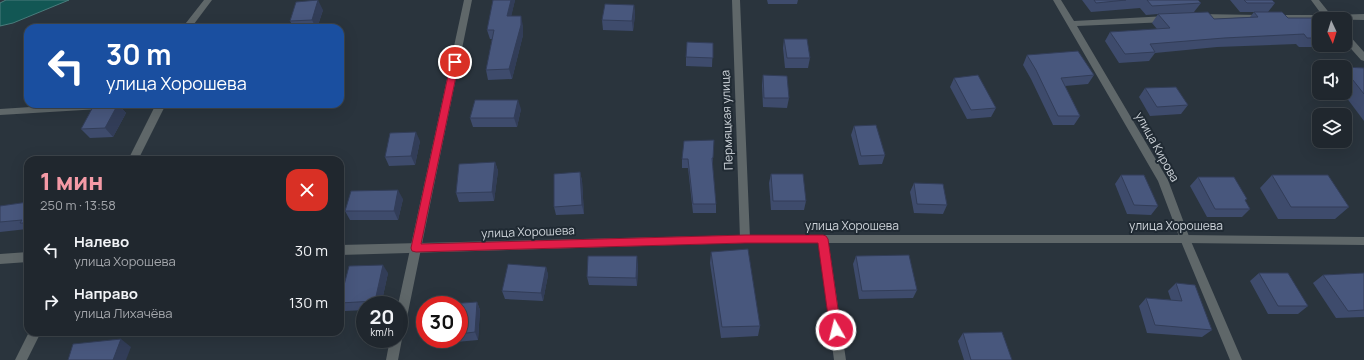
<!DOCTYPE html>
<html lang="ru">
<meta charset="utf-8">
<style>
:root{--surface:#20272e;--page:#282f36;--text:#f1f3f6;--muted:#a2a5aa;--line:#3d444a;--accent:#f49aa6}
body{margin:0;font-family:Manrope,sans-serif;background:var(--page);color:var(--text);height:100vh;display:flex;flex-direction:column;font-size:15px;white-space:nowrap}
*{box-sizing:border-box;margin:0}
p{font-size:13px;color:var(--muted)}
.icon{flex:none;width:22px;height:22px;fill:none;stroke:currentColor;stroke-width:2;stroke-linecap:round;stroke-linejoin:round}
.map{position:relative;flex:1;overflow:hidden}
.drawer{position:absolute;left:24px;top:156px;width:320px;height:180px;display:flex;flex-direction:column;background:var(--surface);border-radius:12px;box-shadow:0 4px 16px #0002,0 0 0 1px var(--line)}
.drawer>*{flex:none}
.top-card{position:absolute;left:24px;top:24px;width:320px;height:84px;border-radius:12px;box-shadow:0 4px 16px #0002,0 0 0 1px var(--line);background:#1a4fa0;color:#fff;overflow:hidden}
.needle{width:26px;rotate:176deg}
.tools{position:absolute;left:1312px;top:12px;display:grid;gap:8px}
.tools a{display:grid;place-items:center;width:40px;height:40px;border-radius:8px;background:var(--surface);box-shadow:0 4px 16px #0002,0 0 0 1px var(--line);font-size:20px}
.speed{position:absolute;left:356px;top:296px;display:flex;gap:8px;font-size:20px;font-weight:700;text-align:center}
.speed>*{display:grid;place-content:center;width:52px;height:52px;border-radius:50%;background:var(--surface);box-shadow:0 4px 16px #0002,0 0 0 1px var(--line);line-height:1}
.speed small{font-size:10px;font-weight:400}
.speed .limit{border:6px solid #d22;background:#fff;color:#111}
.pin{position:absolute;display:grid;place-items:center;width:34px;height:34px;color:#fff;margin:-17px;border:2px solid #fff;border-radius:50%;box-shadow:0 1px 4px #0007}
.me{position:absolute;width:44px;margin:-22px;rotate:352deg;stroke-linejoin:round;filter:drop-shadow(0 0 3px #0008)}
.turn{display:flex;align-items:center;gap:14px;height:84px;padding:0 16px;font-size:18px}
.turn .icon{width:52px;height:52px;stroke-width:2.5}
.turn b{display:block;font-size:28px;line-height:34px}
.round{display:grid;place-items:center;flex:none;width:42px;height:42px;border-radius:12px;background:var(--page)}
.overview{display:flex;align-items:center;justify-content:space-between;height:68px;padding:0 16px}
h1{font-size:24px;font-weight:800;line-height:30px;color:var(--accent)}
ul{padding:0;list-style:none}
li{display:flex;align-items:center;gap:12px;height:52px;padding:0 16px}
li div{flex:1}
li b{display:block;font-size:15px}
li em{font-style:normal}
.map>svg:first-child{display:block}
.water{fill:#125754;stroke:#4a7c7c}
.lines{fill:none;stroke-linecap:round;stroke-linejoin:round}
.minor{fill:#5f6769;fill-rule:evenodd}
.tertiary{fill:#5f6769;fill-rule:evenodd}
.wall{fill:#3e4b6c}
.shaded-wall{fill:#323d58}
.building{fill:#48577d;stroke:#323d58}
.route{fill:#e11d48;stroke:#92132f}
.labels{text-anchor:middle;stroke-width:4;stroke-linejoin:round;paint-order:stroke}
.street-label{font-size:12px;fill:#cdd3d9;stroke:#202a33}
</style>
<div class="map">
<svg width="1364" height="360" viewBox="0 0 1364 360">
<rect width="100%" height="100%" fill="#2a343d"/>
<path class="water" d="M6,0H69L13,23L0,26V3Z"/>
<g class="lines">
<path class="minor" d="M204,0H212L191,28H182Z
M464,0H472L405,327L403,331L399,332L398,305Z
M732,0H740L750,239L749,242L745,243L741,242L740,239Z
M1053,0H1061L1074,21L1167,16L1171,19L1167,22L1077,26L1168,180L1190,239L1242,360H1230L1180,239L1158,181Z
M1311,0H1319L1331,15L1364,14V20L1319,19V20L1275,21L1271,18L1275,15H1322Z
M1199,14L1259,15L1263,18L1259,21L1196,19L1195,17L1196,15Z
M1345,33L1348,34L1364,52V61L1361,60L1345,42Z
M77,104H138L133,107L0,115V109Z
M156,104H166L138,160H128Z
M823,235L827,236L828,239L846,360H834L818,239L819,236Z
M399,335L402,339L398,360H386L390,339H399Z"/>
<path class="tertiary" d="M745,235H1185L1364,237V245L1185,243H745L340,255V245Z
M28,252V262L0,264V254Z
M29,332H41L27,360H15Z"/>
</g>
<path class="wall" d="M493,0H515L511,16L523,26V35L512,79L488,80L486,70L492,39H490L487,30Z
M767,0H798L797,4H768Z
M1082,0H1198L1201,3L1194,12L1214,19L1250,17L1254,12H1240L1230,0H1272L1275,3L1268,12L1288,18L1319,19V45H1330L1329,47H1299L1296,44L1217,47L1155,53L1149,61L1119,63L1105,41L1110,32L1157,29L1152,23L1158,14L1146,15L1140,8L1091,12Z
M634,5L635,15L633,31L603,30L602,20Z
M323,10L317,28H294L290,21Z
M784,39L810,58L808,68H785L783,48Z
M713,43L712,67L686,66V57Z
M1027,55L1094,75L1088,84L1065,86L1080,116L1074,125H1053L1031,79L1023,65Z
M1345,67L1364,68V121L1343,93H1345Z
M763,75L789,98L787,108L763,107L762,85Z
M954,78L996,108L991,117L967,119L950,87Z
M1145,88L1188,105L1181,114L1150,116L1139,97Z
M118,104L126,113L113,137L90,138L81,129Z
M521,109L517,127H473L470,118Z
M854,126L885,155L882,164L859,165L851,135Z
M420,141L415,165L389,166L385,157Z
M713,158V167H712L716,204V213H693L688,168H682V159Z
M495,162L498,171L494,201L459,202L456,193Z
M580,172L582,181L584,214L556,215L554,207Z
M771,174L806,201L804,210H771L769,183Z
M1121,175L1158,206L1151,215L1127,214L1115,184Z
M1272,175L1349,207L1335,219H1278L1260,188Z
M1198,177L1245,200L1250,209L1242,217H1207L1190,186Z
M914,183L947,205L943,214L914,213L910,192Z
M403,199L398,220H350L345,211Z
M28,202V230L27,229L0,232V206Z
M711,252L760,326L758,336L721,338L710,263Z
M856,256L917,290L913,298L859,299L853,264Z
M638,264L637,286L589,285L587,277Z
M546,267L548,275L543,301L505,299L502,291Z
M388,273L381,305H365V310L345,311L340,304V301Z
M1259,273L1308,306L1298,314H1268L1250,281Z
M1364,273V317L1336,318L1313,283L1323,275Z
M1176,283L1212,330L1202,337L1147,333L1139,306L1146,298L1171,300L1168,291Z
M477,302L480,310L478,340L434,344L431,339H459V305Z
M963,333L1012,360H964L958,341Z"/>
<path class="shaded-wall" d="M318,0L323,10L317,28H316L312,20Z
M511,0H515L509,26L507,16Z
M634,5L635,15L633,31L632,21Z
M521,16L523,26V35L512,79L509,69Z
M518,100L521,109L517,127L514,118Z
M118,104L126,113L113,137L105,128Z
M416,132L420,141L415,165L411,156Z
M220,156L223,160H219Z
M495,162L498,171L494,201L492,192Z
M580,172L582,181L584,214L582,205Z
M398,190L403,199L398,220L394,211Z
M637,256L638,264L637,286L636,278Z
M383,265L388,273L381,305H377L375,301Z
M546,267L548,275L543,301L541,293Z
M477,302L480,310L478,340L475,332Z
M121,339L131,347L126,360H113Z"/>
<path class="building" d="M318,0L312,20L290,21L296,2Z
M493,0H511L507,16H521V25L509,69L486,70L494,30H487Z
M1094,0H1126L1096,3Z
M1147,0H1198L1201,3L1152,6Z
M1244,0H1272L1275,3H1247Z
M605,4L634,5L632,21L602,20Z
M1208,12L1214,19L1258,17L1254,12H1282L1288,18H1321L1322,19H1319V38H1307L1304,34L1224,38L1150,44L1155,52L1125,54L1110,32L1170,28L1158,14Z
M286,25L285,28H237Z
M784,39H807L810,58H787Z
M687,42L713,43V58L686,57Z
M1078,51L1094,75L1061,78L1080,116H1058L1036,70L1027,55Z
M1345,67L1364,68V94L1345,70Z
M763,75L787,76L789,98H764Z
M978,75L996,108L971,110L954,78Z
M1176,87L1188,105L1157,107L1145,88Z
M475,100H518L514,118H470Z
M118,104L105,128L81,129L94,105Z
M876,125L885,155L861,156L854,126Z
M416,132L411,156L385,157L390,133Z
M714,140L713,158H712L716,204H693L688,159H682L684,141Z
M220,156L219,160H171Z
M495,162L492,192L456,193L459,164Z
M580,172L582,205L554,207V174Z
M771,174H803L806,201H773Z
M1121,175H1144L1158,206L1134,205Z
M1272,175H1328L1349,207H1291Z
M1198,177H1234L1247,199L1245,200L1250,209H1215Z
M914,183L943,184L947,205L917,204Z
M398,190L394,211H345L351,191Z
M28,202V223H20L22,220L0,222V206Z
M748,249L760,326L722,327L711,252Z
M909,255L917,290L862,291L856,256Z
M588,256H637L636,278L587,277Z
M508,264L546,267L541,293L502,291Z
M383,265L375,301L340,303V301L349,266Z
M1259,273H1288L1308,306H1278Z
M1364,273V310L1348,311L1323,275Z
M1176,283L1195,285L1212,330L1155,325L1146,298L1182,301Z
M477,302L475,332L459,334V305H434Z
M1002,332L1012,360H971L963,333Z
M121,339L113,360H68L73,344Z"/>
<path class="route" d="M455,59L459,62L421,244L745,235H823L826,236L828,239L841,330L839,333L836,334L832,333L830,330L818,243H745L416,252L412,251L411,248L451,62Z"/>
<g class="labels">
<g class="street-label">
<text transform="translate(727 120) rotate(-92)" y="4">Пермяцкая улица</text>
<text transform="translate(1157 147) rotate(61)" y="4">улица Кирова</text>
<text x="852" y="230">улица Хорошева</text>
<text x="1176" y="230">улица Хорошева</text>
<text transform="translate(528 232) rotate(-2)" y="4">улица Хорошева</text>
</g>
</g>
</svg>
<div class="tools">
<a><svg class="needle" viewBox="-14 -14 28 28"><path d="M0-13l5 13h-10z" fill="#e53935"/><path d="M0 13l5-13h-10z" fill="#a2a5aa"/></svg></a>
<a><svg class="icon" aria-label="sound" viewBox="0 0 24 24"><path d="M4 9h4l5-4v14l-5-4H4zM17 9q2 3 0 6"/></svg></a>
<a><svg class="icon" aria-label="layers" viewBox="0 0 24 24"><path d="M12 4l9 5-9 5-9-5zM3 14l9 5 9-5"/></svg></a>
</div>
<div class="speed"><div>20<small>km/h</small></div><div class="limit">30</div></div>
<div class="pin" style="left:455px;top:62px;background:#d93025"><svg class="icon" aria-label="arrive" viewBox="0 0 24 24"><path d="M6 21V4h12l-3 4 3 4H6"/></svg></div>
<svg class="me" style="left:836px;top:330px" viewBox="-20 -20 40 40"><circle r="17" fill="#e11d48" stroke="#fff" stroke-width="3"/><path d="M0-11L8 9 0 5-8 9z" fill="#fff"/></svg>
<div class="top-card">
<div class="turn"><svg class="icon" aria-label="left" viewBox="0 0 24 24"><path d="M17 20v-9H6M10 6l-5 5 5 5"/></svg><div><b>30 m</b>улица Хорошева</div></div>
</div>
<section class="drawer">
<div class="overview"><div><h1>1 мин</h1><p>250 m · 13:58</p></div><a class="round" style="background:#d93025;color:#fff"><svg class="icon" aria-label="close" viewBox="0 0 24 24"><path d="M6 6l12 12M18 6L6 18"/></svg></a></div>
<ul>
<li><svg class="icon" aria-label="left" viewBox="0 0 24 24"><path d="M17 20v-9H6M10 6l-5 5 5 5"/></svg><div><b>Налево</b><p>улица Хорошева</p></div><em>30 m</em></li>
<li><svg class="icon" aria-label="right" viewBox="0 0 24 24"><path d="M7 20v-9h11M14 6l5 5-5 5"/></svg><div><b>Направо</b><p>улица Лихачёва</p></div><em>130 m</em></li>
</ul>
</section>
</div>
